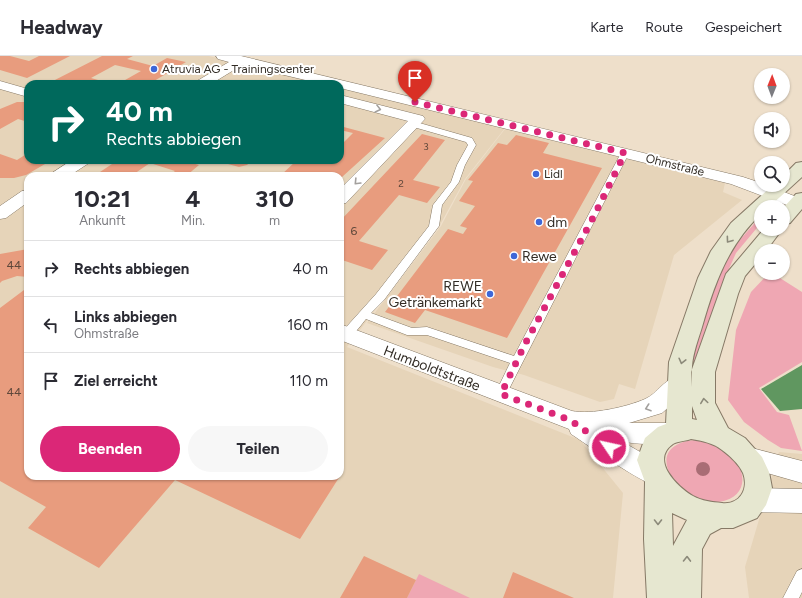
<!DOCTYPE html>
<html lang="de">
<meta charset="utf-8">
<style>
:root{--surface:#fff;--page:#f7f7f7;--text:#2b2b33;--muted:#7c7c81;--line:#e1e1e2;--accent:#db2777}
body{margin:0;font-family:Figtree,sans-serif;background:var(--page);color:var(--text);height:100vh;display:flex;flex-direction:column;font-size:15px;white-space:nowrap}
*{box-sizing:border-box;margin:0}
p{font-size:13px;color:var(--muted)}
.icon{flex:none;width:22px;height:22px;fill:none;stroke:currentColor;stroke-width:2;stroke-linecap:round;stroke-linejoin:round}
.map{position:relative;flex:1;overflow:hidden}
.panel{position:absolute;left:24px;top:116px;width:320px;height:308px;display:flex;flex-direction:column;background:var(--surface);border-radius:12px;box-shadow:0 1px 3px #0004}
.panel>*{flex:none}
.banner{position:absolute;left:24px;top:24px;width:320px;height:84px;border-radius:12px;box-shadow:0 1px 3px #0004;background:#00695c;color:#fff;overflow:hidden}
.needle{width:26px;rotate:1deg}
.controls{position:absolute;left:754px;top:12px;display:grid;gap:8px}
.controls a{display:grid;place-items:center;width:36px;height:36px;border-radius:50%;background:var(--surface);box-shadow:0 1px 3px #0004;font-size:20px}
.pin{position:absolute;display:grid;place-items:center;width:34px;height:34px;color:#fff;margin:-41px -17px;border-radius:50% 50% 50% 0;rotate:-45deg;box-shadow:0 0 4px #0007}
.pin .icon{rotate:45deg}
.me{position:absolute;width:44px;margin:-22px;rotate:304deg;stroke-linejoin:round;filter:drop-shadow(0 0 3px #0008)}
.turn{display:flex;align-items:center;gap:14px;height:84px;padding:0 16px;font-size:18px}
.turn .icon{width:52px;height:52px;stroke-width:2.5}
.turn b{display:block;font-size:28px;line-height:34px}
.eta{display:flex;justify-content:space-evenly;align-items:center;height:68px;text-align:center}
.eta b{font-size:24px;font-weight:700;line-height:28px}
.primary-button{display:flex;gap:8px;margin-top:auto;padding:8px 16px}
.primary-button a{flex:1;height:46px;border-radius:24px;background:var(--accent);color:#fff;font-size:16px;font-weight:700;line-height:46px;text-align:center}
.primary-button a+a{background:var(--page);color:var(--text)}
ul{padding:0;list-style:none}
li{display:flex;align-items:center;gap:12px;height:56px;padding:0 16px;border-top:1px solid var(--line)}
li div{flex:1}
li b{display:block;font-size:15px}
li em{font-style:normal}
header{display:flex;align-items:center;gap:24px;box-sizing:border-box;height:56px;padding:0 20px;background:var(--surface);border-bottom:1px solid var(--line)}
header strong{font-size:19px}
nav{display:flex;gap:22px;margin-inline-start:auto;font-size:14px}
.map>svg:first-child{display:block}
.built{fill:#e6d4b9;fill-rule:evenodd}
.green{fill:#efa7b3}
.water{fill:#609760}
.building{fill:#e89c7e}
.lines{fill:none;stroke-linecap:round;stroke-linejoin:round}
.lane-casing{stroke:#867966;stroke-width:1}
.street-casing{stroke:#867966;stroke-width:1}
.secondary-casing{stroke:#867966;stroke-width:2}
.lane{fill:#fff;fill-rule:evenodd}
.street{fill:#fff;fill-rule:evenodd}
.secondary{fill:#e6e7d0;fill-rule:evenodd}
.tree{fill:#a96d75}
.oneway{stroke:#a3a09d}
.oneway2{stroke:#8c8a7a}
.route{stroke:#db2777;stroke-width:7;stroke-dasharray:0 12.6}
.poi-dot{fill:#3e67d8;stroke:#fff;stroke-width:1.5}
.labels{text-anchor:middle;stroke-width:4;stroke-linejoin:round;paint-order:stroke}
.far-number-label{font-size:10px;fill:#60483b}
.far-poi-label{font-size:12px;fill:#322c25;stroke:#fff;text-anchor:start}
.far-street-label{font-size:12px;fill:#322c25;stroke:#fff}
.number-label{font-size:12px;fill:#60483b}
.poi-label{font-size:14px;fill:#322c25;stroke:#fff;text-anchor:start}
.street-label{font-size:14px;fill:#322c25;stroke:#fff}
</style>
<header>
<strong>Headway</strong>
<nav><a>Karte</a><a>Route</a><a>Gespeichert</a></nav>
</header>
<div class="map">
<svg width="802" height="542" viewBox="0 0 802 542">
<rect width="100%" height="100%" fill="#eedfca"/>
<path class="built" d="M0,0H209L324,28H28V104H340V32L505,72L465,123L440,169L347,291L580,384L623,437L613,542H0ZM28,120H340V420H28Z
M505,73L725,127L723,136L742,144L674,199L635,333L619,328L614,343L600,346L524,319L493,311L367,267L441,170L466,123Z
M779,396L802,398V542H749L745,511Z"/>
<path class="green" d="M761,160V167L736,197L720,233L698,311L691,308L714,232L730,195Z
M769,217H772L802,236V306L759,332L777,356L789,359L802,395L781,392L768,384L744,366L728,344L736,274L751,236Z
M694,384C707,386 720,390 730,399C749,416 747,442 719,446C680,451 637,390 694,384Z
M419,518L470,542H407Z"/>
<path class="water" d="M802,309V353L780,355L761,333Z"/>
<path class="building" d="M0,0H10L29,5L39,0H70L27,22L0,14Z
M102,0H133L127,3L153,10L167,2L186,6L149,28H118L141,15L115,9L91,22L112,28H47Z
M17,46H28V66L18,63L0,73V53Z
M340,70L385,82L342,121L280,120L297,104H340V90L353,77L340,74Z
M422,78L445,84L413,124L440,131L427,147L399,139L359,185L388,194L372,214L342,204L340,206V165Z
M516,79L549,87L543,97L602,112L507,282L425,254L415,267L385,256L448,173L463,178L467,172L460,170L475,150L459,145L473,125L468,124L498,87L507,89Z
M28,97V104H52L26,119L14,122H0V98L17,104Z
M118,104H181L199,109L186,120H169L175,115L150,107L131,120H94Z
M226,104H252L247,109L239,111L228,108Z
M28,193V221L17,220L2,225L0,227V198Z
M28,231V420H340L300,483L175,424L99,512L28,472L46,451L0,425V252Z
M364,500L416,524L407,542H340Z
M513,516L574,542H503Z"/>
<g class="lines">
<defs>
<path id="lane" d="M410,66H416L472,82L476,89L465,109L459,126L442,149L439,170L384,244L371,257L412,272L427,271L514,300L621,97L625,95L629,97L505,341L501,343L497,341L495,338L510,307L427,279H407L366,263C360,270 352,284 342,281L340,278L376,238L429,170L433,149L451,126L457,109L468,89L466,86L410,70Z
M802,513V536L799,542H783L797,515Z"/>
<path id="street" d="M216,0H241L743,121L761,127V129H766L802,143V151H792L731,128L340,32V28H322L242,9L211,28H195L197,25L229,6L218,3Z
M0,25L28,33V41L0,33Z
M340,39L423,60L425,63L346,147L340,148V133L408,65L340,47Z
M72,104H91L89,107L69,120H50L52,117Z
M28,134V146L6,162L0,163V150L22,135Z
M340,268L572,355C591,359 627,351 645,343C661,336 666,316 687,323L690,329L687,335L662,357L629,367H668L677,370L680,377L677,384C660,389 637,389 621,385L663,409L667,417L663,425C661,426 657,428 654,428C642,428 585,387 571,378L569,373L340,284Z
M748,391L802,405V427L739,409L735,402L739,395Z
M756,432L802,433V457L756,456L747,452L743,444L747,436Z"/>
<path id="secondary" d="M802,106V121L769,151H761V158C728,189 714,229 702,271C698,284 693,297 692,310L691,331V316L726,218L764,173L783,172L766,195H761V201L745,220L738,238L715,316V347L728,372L745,382L762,401L769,416L772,432L766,449L757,462L733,472H721L710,478L702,493L701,542H647L644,483L645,426L637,404L645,382L658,371L666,368L669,306L698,222L711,195L731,167L773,129H783V120L796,107ZM692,350L697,364L692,363ZM691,383C703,385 713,387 722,394C730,400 739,408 743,417C749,433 740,449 722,447C712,446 702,445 693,440C677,431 650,404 673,388C678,385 686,385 691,383ZM672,457L687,464L673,490Z
M802,137V153L790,167L783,169V152L796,138Z"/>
</defs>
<use href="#lane" class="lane-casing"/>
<use href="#street" class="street-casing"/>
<use href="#secondary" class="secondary-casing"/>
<use href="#lane" class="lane"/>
<use href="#street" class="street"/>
<use href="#secondary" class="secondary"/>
</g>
<circle class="tree" cx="703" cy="413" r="7"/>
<defs><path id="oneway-chevron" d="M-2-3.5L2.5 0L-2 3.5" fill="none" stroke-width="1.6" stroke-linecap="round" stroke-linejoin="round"/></defs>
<g class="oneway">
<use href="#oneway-chevron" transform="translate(378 53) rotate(14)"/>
<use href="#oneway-chevron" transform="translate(357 126) rotate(134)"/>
<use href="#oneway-chevron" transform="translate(648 352) rotate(161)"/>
</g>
<g class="oneway2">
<use href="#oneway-chevron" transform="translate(729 184) rotate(126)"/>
<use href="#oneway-chevron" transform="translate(682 305) rotate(104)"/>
<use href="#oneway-chevron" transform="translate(704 345) rotate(-98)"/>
<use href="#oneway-chevron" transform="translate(658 466) rotate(90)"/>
<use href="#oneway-chevron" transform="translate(687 503) rotate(-89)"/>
</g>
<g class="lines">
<path class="route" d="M415,46L625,97L594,160L525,288L501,338L570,364L609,391"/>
</g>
<g class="poi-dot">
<circle cx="154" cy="13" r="4"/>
<circle cx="536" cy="118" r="4"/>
<circle cx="539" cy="166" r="4"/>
<circle cx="514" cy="200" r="4"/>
<circle cx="490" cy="238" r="4"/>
</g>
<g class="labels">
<g class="far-number-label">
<text x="426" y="94">3</text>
<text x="401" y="131">2</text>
</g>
<g class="far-poi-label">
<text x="162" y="17">Atruvia AG - Trainingscenter</text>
<text x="544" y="122">Lidl</text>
</g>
<g class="far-street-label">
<text transform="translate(675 109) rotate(14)" y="4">Ohmstraße</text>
</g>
<g class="number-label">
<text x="354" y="179">6</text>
<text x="14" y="213">44</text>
<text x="14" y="340">44</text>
</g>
<g class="poi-label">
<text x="547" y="171">dm</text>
<text x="522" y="205">Rewe</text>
<text x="482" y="235" text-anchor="end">REWE<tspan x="482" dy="16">Getränkemarkt</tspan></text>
</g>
<g class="street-label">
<text transform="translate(432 312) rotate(21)" y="5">Humboldtstraße</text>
</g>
</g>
</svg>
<div class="controls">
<a><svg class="needle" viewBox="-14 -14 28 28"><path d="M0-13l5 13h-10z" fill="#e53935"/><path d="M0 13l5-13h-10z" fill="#7c7c81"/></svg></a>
<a><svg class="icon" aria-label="sound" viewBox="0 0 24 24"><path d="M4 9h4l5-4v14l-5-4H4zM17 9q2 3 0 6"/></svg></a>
<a><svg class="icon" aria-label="search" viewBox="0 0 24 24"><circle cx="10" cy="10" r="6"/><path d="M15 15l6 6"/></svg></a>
<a>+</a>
<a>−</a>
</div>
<div class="pin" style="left:415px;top:46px;background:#d93025"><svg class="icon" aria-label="arrive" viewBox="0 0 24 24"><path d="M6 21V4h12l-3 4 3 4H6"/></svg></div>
<svg class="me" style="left:609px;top:391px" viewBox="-20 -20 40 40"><circle r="17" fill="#db2777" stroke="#fff" stroke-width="3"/><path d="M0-11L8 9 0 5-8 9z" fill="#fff"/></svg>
<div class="banner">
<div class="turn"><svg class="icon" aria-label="right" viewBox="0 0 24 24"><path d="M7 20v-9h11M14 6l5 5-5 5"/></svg><div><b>40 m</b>Rechts abbiegen</div></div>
</div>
<section class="panel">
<div class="eta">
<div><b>10:21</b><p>Ankunft</p></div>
<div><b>4</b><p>Min.</p></div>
<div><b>310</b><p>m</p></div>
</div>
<ul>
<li><svg class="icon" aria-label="right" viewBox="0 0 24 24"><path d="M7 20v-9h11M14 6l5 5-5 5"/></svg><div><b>Rechts abbiegen</b></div><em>40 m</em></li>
<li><svg class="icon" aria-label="left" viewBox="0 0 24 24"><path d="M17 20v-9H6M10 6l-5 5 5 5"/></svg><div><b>Links abbiegen</b><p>Ohmstraße</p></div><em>160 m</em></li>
<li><svg class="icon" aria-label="arrive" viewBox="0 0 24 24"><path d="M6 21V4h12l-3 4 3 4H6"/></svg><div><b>Ziel erreicht</b></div><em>110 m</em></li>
</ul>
<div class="primary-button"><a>Beenden</a><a>Teilen</a></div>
</section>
</div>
